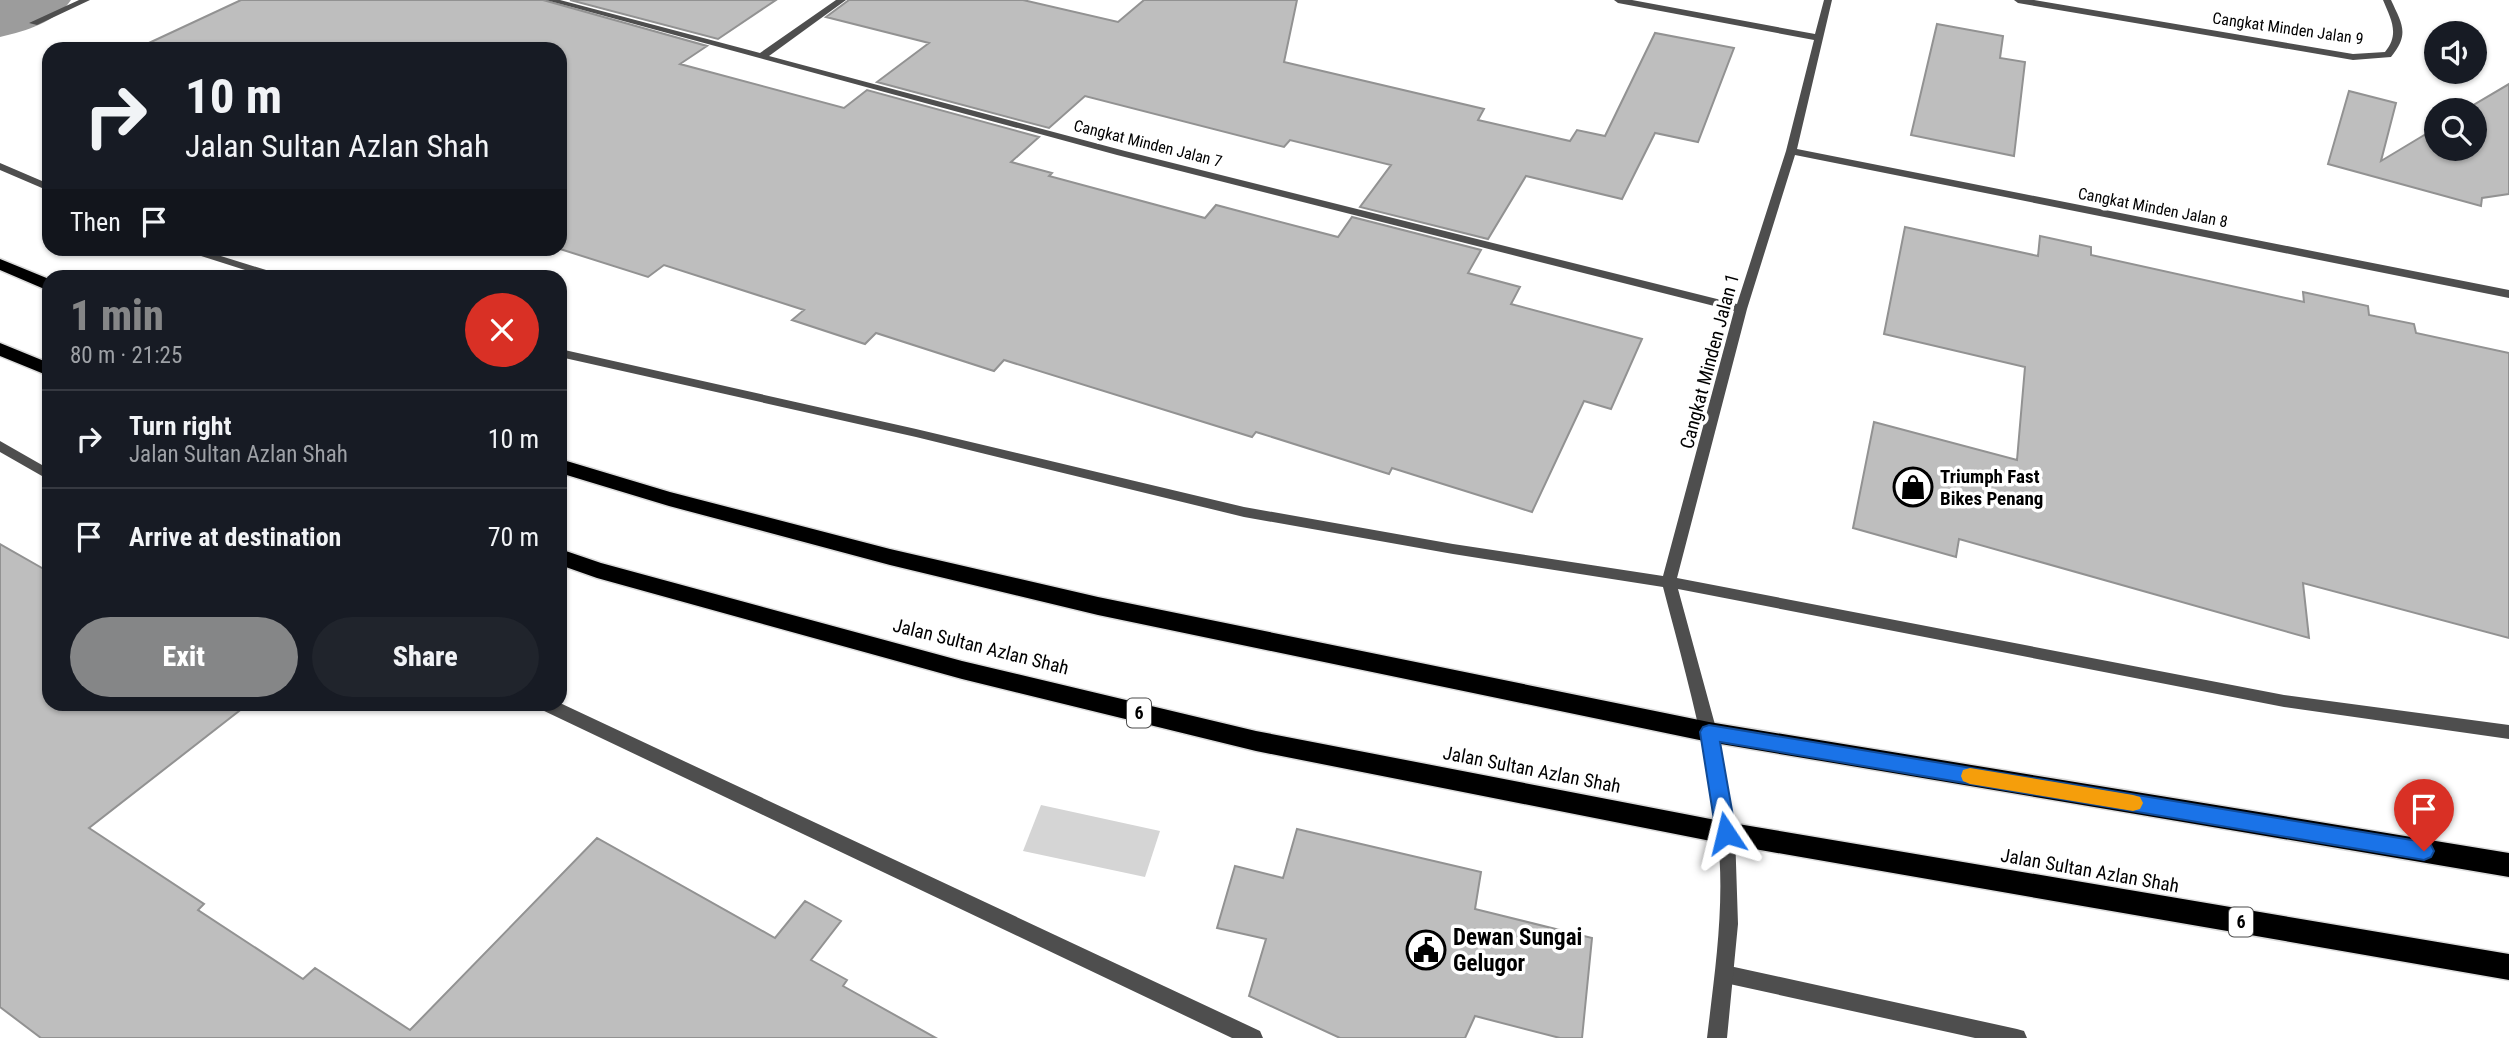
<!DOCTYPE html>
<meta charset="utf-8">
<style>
:root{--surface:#171b24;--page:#20242c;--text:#f1f3f6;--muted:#9ea1a6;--line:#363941;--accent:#858687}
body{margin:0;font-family:"Roboto Condensed",sans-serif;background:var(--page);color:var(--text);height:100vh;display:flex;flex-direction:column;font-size:26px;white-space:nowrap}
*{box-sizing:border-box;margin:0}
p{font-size:23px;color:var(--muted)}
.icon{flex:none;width:38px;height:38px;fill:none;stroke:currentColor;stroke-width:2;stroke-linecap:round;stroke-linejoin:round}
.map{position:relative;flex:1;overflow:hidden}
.drawer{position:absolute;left:42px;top:270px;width:525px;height:441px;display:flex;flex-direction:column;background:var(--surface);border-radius:21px;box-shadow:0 2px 5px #0004}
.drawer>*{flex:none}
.hud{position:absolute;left:42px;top:42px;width:525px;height:214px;border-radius:21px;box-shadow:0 2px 5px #0004;background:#171b24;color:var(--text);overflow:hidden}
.fabs{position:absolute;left:2424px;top:21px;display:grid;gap:14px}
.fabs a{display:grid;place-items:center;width:63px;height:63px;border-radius:50%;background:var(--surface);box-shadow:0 2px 5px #0004;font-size:35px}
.pin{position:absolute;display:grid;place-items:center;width:60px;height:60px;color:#fff;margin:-72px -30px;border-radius:50% 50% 50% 0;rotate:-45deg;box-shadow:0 0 7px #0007}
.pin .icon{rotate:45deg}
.me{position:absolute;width:77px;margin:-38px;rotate:350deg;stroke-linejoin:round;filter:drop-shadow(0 0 5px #0008)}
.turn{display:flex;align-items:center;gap:24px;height:147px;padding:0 28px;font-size:32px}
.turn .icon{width:91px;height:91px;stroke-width:2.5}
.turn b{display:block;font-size:49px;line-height:60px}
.then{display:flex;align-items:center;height:66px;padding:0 28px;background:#0003;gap:14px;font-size:26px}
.round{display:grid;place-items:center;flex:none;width:74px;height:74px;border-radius:37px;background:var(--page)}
.overview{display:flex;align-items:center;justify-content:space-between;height:119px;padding:0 28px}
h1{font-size:42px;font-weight:800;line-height:52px;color:var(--accent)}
.primary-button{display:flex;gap:14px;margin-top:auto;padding:14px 28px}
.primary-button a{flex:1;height:80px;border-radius:42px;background:var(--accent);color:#fff;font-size:28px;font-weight:800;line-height:80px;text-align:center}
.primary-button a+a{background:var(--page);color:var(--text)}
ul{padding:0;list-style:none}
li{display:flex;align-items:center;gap:21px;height:98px;padding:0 28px;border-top:2px solid var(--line)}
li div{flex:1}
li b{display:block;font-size:26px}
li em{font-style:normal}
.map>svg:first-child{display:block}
.green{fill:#d5d5d5}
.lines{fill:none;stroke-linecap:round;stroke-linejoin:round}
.river{fill:#9c9c9c;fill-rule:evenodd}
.building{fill:#bebebe;stroke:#929292;stroke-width:2}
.highway-casing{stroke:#dbdbdb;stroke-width:3}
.lane{fill:#4e4e4e;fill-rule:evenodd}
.street{fill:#4e4e4e;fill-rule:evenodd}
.highway{fill:#000;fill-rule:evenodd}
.route{fill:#1a73e8;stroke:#114b97;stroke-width:2}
.slow{fill:#f59e0b}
.labels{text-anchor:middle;stroke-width:7;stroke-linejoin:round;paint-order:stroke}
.far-street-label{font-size:16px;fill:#000;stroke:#fff}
.shield{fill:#fff;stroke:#4c4c4c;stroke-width:2}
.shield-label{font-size:18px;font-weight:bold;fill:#000}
.street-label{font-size:19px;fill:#000;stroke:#fff}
.poi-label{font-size:19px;font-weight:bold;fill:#000;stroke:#fff;text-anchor:start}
.near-poi-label{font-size:23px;font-weight:bold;fill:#000;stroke:#fff;text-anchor:start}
</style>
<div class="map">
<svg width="2509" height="1038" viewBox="0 0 2509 1038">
<rect width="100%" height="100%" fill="#fff"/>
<path class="green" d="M1041,805L1160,831L1145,877L1023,851Z"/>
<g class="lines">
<path class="river" d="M0,0H71C56,22 26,31 0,37Z"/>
</g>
<path class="building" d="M241,0H543L707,46L680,64L844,108L867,90L1039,137L1011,162L1052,173L1049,176L1205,218L1216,205L1338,237L1352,217L1481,250L1468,273L1520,287L1511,304L1642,339L1611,409L1584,401L1532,512L1392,468L1389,474L1256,432L1252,437L1004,360L994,371L876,333L865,344L792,320L804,310L664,265L648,277L560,249V49H136Z
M570,0H776L718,39Z
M849,0H1023L1118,22L1144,0H1297L1284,62L1484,109L1478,120L1570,141L1577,130L1605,136L1655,33L1734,48L1698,142L1655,133L1622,199L1526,176L1488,239L1360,207L1391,165L1290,140L1284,147L1085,96L1049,128L877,82L929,43L826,17Z
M1937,24L2003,36L2000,58L2025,62L2014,156L1911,135Z
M2509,84V194L2482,198L2481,206L2328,164L2349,91L2396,103L2381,161L2436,128V149H2474V110H2465Z
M1905,227L2038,256L2040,236L2091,247V255L2304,302L2303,292L2368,306L2369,315L2414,324L2416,333L2509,353V638L2303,583L2309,638L1959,539L1956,557L1853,528L1874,422L2017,460L2025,367L1884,334Z
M0,544L49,572V704H248L89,828L204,904L198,910L303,979L315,968L410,1030L597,838L775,938L805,901L841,921L811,960L847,980L843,986L936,1038H41L0,1007Z
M1297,829L1481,872L1475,909L1592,938L1582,1038H1560L1475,1016L1465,1038H1340L1249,996L1266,939L1217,928L1235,866L1283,878Z"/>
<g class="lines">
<defs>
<path id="highway" d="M0,259L49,279V291L0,270Z
M0,343L49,363V376L0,356Z
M560,459L670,492L890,549L1098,597L1709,722L2509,853V877L1709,742L1098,615L890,565L669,506L560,473Z
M560,549L601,563L962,661L1256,731L1726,822L2509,954V980L1726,844L1256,751L962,679L597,578L560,565Z"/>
</defs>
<use href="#highway" class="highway-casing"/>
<path class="lane" d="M79,0H90L37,25L29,23Z
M1725,965L2017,1029L2024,1031L2027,1038H1975L1725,983L1718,980L1716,974L1718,968Z"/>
<path class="street" d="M546,0H560L760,53L836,0H846L769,56L1125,151L1737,304L1786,151L1814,40L1618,3L1614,0H1632L1815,34L1824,0H1832L1797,149L2509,290V298L1795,155L1747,309L1677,578L2284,695L2509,725V739L2284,707L1678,589L1717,732L1735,833L1738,924L1727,1038H1707C1715,970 1726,900 1717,831C1707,748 1684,667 1663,587L1453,554L1244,517L916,437L560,357V349L916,429L1244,507L1453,544L1663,576L1734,311L1117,155Z
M2014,0H2034L2353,54L2385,52C2400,34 2391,19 2383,0H2391C2402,24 2410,34 2391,57L2353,60L2018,3Z
M0,163L49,184V191L0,170Z
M176,248H195L279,274L281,276H264Z
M0,441L49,469V480L0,452Z
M560,703L1260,1031L1263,1038H1232L540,709L538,704Z"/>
<use href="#highway" class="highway"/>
</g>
<path class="route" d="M1709,725L2424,842L2431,845L2434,851L2431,857L2424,860L1720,742L1736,833L1733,839L1726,842L1719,839L1716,833L1700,732L1703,727Z"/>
<path class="slow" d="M1970,768L2133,795L2140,797L2143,803L2140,809L2133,811L1970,784L1963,781L1961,776L1963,770Z"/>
<defs>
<symbol id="shop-ring" viewBox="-11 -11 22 22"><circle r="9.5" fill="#fff" stroke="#000" stroke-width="1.5"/><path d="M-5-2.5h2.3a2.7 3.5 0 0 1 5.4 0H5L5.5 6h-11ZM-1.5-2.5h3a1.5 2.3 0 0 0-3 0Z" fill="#000"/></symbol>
<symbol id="civic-ring" viewBox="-11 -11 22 22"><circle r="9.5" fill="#fff" stroke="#000" stroke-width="1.5"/><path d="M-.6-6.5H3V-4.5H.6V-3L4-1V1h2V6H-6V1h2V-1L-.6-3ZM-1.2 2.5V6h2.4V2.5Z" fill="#000"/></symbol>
</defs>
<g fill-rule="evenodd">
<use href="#shop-ring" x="1891" y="465" width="44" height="44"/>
<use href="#civic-ring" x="1404" y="928" width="44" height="44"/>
</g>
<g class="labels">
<g class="far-street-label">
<text transform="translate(2288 28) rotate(8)" y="6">Cangkat Minden Jalan 9</text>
<text transform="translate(1148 143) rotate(14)" y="6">Cangkat Minden Jalan 7</text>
<text transform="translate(2153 207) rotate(11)" y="6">Cangkat Minden Jalan 8</text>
</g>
<g class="shield">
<rect x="1127" y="698.5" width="24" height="29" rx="5"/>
<rect x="2229" y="907.5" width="24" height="29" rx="5"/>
</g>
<g class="shield-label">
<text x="1139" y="719">6</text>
<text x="2241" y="928">6</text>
</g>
<g class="street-label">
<text transform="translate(1709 361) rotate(-75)" y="7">Cangkat Minden Jalan 1</text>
<text transform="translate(981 646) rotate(14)" y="7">Jalan Sultan Azlan Shah</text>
<text transform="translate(1532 769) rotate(11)" y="7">Jalan Sultan Azlan Shah</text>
<text transform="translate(2090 870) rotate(10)" y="7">Jalan Sultan Azlan Shah</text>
</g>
<g class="poi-label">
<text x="1940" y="483">Triumph Fast<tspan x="1940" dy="22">Bikes Penang</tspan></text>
</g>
<g class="near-poi-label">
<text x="1453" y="945">Dewan Sungai<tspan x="1453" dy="26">Gelugor</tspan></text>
</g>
</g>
</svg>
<div class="fabs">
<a><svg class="icon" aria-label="sound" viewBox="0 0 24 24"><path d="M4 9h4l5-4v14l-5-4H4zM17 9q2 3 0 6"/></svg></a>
<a><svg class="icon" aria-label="search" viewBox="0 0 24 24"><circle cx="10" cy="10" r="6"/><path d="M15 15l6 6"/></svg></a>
</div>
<div class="pin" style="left:2424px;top:851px;background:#d93025"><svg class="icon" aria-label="arrive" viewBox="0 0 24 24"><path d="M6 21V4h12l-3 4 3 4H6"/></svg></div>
<svg class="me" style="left:1726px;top:833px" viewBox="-20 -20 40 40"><path d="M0-17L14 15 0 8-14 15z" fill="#1a73e8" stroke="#fff" stroke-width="4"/></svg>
<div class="hud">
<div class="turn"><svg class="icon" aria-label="right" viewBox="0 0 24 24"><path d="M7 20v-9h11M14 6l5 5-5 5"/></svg><div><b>10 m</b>Jalan Sultan Azlan Shah</div></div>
<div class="then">Then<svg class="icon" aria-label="arrive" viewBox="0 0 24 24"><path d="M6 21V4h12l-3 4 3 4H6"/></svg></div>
</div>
<section class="drawer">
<div class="overview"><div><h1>1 min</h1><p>80 m · 21:25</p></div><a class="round" style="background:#d93025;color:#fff"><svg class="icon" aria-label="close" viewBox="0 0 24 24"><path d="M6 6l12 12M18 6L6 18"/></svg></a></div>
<ul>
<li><svg class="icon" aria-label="right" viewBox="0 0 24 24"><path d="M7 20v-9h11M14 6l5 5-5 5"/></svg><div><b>Turn right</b><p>Jalan Sultan Azlan Shah</p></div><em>10 m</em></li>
<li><svg class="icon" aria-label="arrive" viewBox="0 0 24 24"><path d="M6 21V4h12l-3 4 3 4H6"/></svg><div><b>Arrive at destination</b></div><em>70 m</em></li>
</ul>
<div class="primary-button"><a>Exit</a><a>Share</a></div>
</section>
</div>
